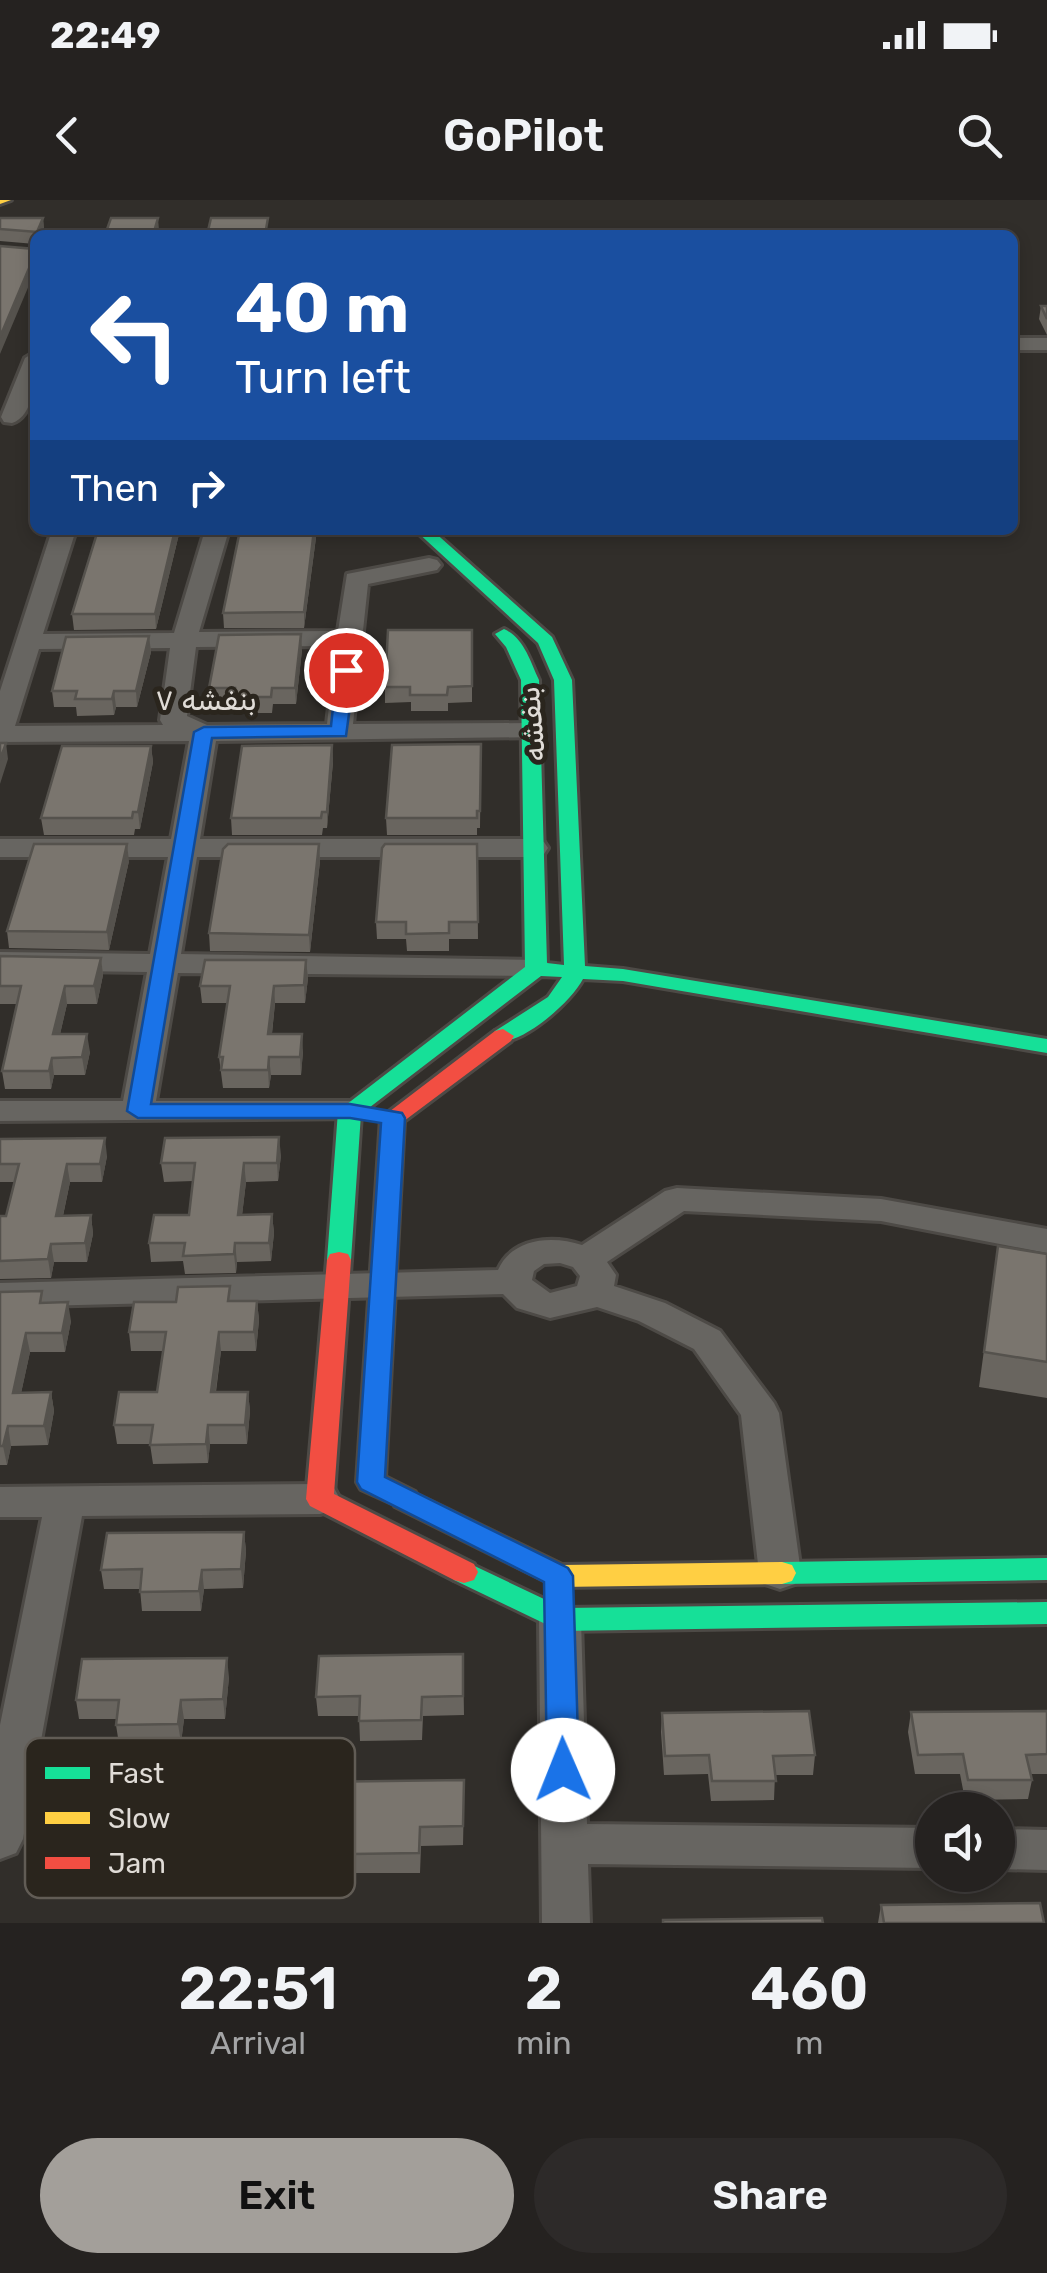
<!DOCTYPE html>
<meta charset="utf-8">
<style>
:root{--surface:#252220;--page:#2d2a29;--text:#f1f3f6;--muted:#a3a4a5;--line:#423f3e;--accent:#a39f9a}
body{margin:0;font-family:Rubik,"Noto Naskh Arabic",sans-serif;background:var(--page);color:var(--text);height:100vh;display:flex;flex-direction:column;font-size:38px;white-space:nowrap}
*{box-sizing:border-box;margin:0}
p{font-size:32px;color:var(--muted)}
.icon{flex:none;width:55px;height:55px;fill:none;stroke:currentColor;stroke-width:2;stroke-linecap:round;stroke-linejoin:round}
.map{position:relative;height:1723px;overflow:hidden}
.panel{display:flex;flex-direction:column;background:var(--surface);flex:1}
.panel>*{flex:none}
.top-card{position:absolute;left:30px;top:30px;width:988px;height:305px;border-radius:15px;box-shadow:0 5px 15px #0003,0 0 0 2px var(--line);background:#1a4fa0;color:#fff;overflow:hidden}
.controls{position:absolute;left:915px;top:1592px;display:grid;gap:20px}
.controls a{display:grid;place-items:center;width:100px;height:100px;border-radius:50%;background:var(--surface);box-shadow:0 5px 15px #0003,0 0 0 2px var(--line);font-size:50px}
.pin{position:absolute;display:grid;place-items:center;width:85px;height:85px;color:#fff;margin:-42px;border:5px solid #fff;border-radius:50%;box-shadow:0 2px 10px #0007}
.me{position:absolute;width:110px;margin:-55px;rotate:359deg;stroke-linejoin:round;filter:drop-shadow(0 0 8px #0008)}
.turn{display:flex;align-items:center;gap:35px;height:210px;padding:0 40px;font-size:45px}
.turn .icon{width:130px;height:130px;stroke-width:2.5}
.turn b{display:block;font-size:70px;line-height:85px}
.then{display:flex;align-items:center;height:95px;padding:0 40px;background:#0003;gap:20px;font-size:38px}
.eta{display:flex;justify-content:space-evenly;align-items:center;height:170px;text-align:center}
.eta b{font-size:60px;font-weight:600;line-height:70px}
.button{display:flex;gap:20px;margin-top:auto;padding:20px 40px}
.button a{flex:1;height:115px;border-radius:60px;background:var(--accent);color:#111;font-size:40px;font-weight:600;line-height:115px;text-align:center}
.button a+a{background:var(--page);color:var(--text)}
.status{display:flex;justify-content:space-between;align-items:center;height:70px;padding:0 50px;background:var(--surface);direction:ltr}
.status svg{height:28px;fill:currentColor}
header{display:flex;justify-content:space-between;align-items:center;height:130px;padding:0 40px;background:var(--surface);font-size:45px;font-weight:600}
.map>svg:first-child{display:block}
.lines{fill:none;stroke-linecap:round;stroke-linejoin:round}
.street-casing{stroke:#4d4a46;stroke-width:6}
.fast-casing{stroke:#4d4a46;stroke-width:6}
.slow-casing{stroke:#4d4a46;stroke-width:6}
.jam-casing{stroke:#4d4a46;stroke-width:6}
.street{fill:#676561;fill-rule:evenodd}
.fast{fill:#16e098;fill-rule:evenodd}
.slow{fill:#ffcf43;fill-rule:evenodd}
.jam{fill:#f24e42;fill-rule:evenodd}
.wall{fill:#69655f}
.shaded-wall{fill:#55524d}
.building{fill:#7a756e;stroke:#55524d;stroke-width:2.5}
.route{fill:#1a73e8;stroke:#114b97;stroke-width:2.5}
.labels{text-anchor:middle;stroke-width:10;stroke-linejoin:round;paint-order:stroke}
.street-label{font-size:30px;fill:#e0dcd7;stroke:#2a251d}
.key{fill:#2a251d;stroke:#615c55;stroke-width:2.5}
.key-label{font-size:28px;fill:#e0dcd7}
</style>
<div class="status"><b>22:49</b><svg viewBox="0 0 49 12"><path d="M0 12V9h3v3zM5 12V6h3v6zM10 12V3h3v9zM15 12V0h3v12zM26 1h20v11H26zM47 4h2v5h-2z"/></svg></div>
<header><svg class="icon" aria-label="back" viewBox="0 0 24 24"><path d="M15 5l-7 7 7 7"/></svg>GoPilot<svg class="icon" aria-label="search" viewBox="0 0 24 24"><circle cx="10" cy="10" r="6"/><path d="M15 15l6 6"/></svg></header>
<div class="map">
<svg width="1047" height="1723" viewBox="0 0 1047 1723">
<rect width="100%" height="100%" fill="#312e2a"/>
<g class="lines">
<defs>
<path id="street" d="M1012,138H1047V150H1012Z
M35,152C35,174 36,215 12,223L4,222L1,217L25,158Z
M52,330H76L43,434L174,433L205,330H229L199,432L338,431L347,374L429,358L437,360L441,365L437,370L368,384L353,524L531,523L544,531L540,537L216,541L200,639H534L544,642L548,648L544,654L534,657H197L181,754L536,760L547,762L551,769L547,776L178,773L156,901H350L362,904L367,911L362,918L0,921V901H123L147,772L0,770V752L150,754L168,657H0V639H171L189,541L0,542V491ZM336,446L327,524L207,525L187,516L196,447ZM170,448L160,520L163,525L15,526L39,449Z
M677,988L881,999L1047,1029V1053L881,1021L684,1011L607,1062L616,1075L614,1086L665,1103L720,1131L774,1203L779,1213L801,1373L795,1384L780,1389L765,1384L759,1373L741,1215L694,1149L639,1121L597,1107L550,1118L517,1108L503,1094L0,1107V1083L498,1070C512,1038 552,1035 582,1045L665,991ZM560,1063L573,1067L580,1076L577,1086L550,1093L532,1080L534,1071L544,1064Z
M320,1284L334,1288L340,1299L334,1310L320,1314L82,1316L23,1639L16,1653L0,1659V1525L42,1317H0V1287Z
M560,1403L575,1408L581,1420L587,1624L932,1628V1668L588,1664L590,1723H542L539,1420L545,1408Z
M998,1629L1047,1630V1670L998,1669Z"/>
<path id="fast" d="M415,330H432L552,437L572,480L585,766L623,769L1047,839V853L623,781L583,779C572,801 521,847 495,841L492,836L495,831L548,797L562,777L541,776L361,914L351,1060L348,1066H330L327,1060L338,911L525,767L521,480L506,447L495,434L504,429C524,438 530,461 539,480L547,763L564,765L554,480L538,443Z
M1047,1358V1380L782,1384L772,1381L768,1373L772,1365L782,1362Z
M464,1361L563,1408L1047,1402V1424L560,1431L454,1380L450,1372L454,1364Z"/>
<path id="slow" d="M0,0H11L0,4Z
M405,1289L562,1365L782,1362L792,1365L796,1373L792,1381L782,1384L558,1387L395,1306L391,1299L395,1292Z"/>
<path id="jam" d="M503,829L514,836L511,841L404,921L385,1277L415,1292L419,1299L415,1306L405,1309L361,1289L357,1282L381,918L495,831Z
M339,1052L348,1054L351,1060L334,1294L474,1364L478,1372L474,1380L464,1383L454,1380L310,1306L306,1299L327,1060L330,1054Z"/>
</defs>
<use href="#street" class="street-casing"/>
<use href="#fast" class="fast-casing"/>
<use href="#slow" class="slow-casing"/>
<use href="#jam" class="jam-casing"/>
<use href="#street" class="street"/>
<use href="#fast" class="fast"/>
<use href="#slow" class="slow"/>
<use href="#jam" class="jam"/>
</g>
<path class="wall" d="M0,18H43L44,31L42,35H35V44L0,41Z
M1041,106H1047V135L1039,119Z
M180,330L156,429L74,430L72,414Z
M240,330H317L304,428H224L223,413Z
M472,430V502L448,503V511H411V502L385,503V487Z
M149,436L151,452L137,507H116L114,515L77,516L76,507H54L52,491Z
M302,450L296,504H273L272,513H235L234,504H210L209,488Z
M481,544L480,628H477V635H387L386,618Z
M332,545L333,562L327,628H323L322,635H232L231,618Z
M151,546L153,562L140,629H135L134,635H44L41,618Z
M319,644L320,661L310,752L210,751L209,733Z
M477,644L478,739H449V751H407L406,739H377L376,722Z
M129,661L109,750L9,748L7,731Z
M0,756L101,758L103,775L97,804H67L60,834L90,852L85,875H54L51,889H5L2,871L17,804H0Z
M306,760L308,778L305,803H275L272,834L303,851L301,875H271L269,888H223L219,857L227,803H202L200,786Z
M0,939L107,956L102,982H70L63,1016L91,1015L93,1034L87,1062H54L51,1078L0,1079V1016H6L14,982H0Z
M281,955L278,981L246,982L242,1015L272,1014L274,1033L271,1061L237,1062L236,1073L185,1074L183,1061L151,1062L149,1043L189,1015L193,981L164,982L161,963Z
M998,1046L1047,1054V1198L979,1187Z
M230,1086L231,1101H257L259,1120L256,1151H221L216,1192H248L250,1211L247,1244H210L208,1263L153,1264L150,1244H117L114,1225L157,1192L163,1151H131L129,1132L176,1102Z
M42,1091L44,1103L71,1121L65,1152H30L21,1193L51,1192L54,1211L48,1245L11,1246L7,1265H0V1092Z
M244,1332L246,1351L243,1388L204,1389L201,1411H142L140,1389H104L101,1370Z
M463,1454L464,1515L423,1516L422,1540L360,1541L359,1516H318L316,1497Z
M229,1477L225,1519H184L181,1543L119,1544L116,1525V1519H79L76,1500Z
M1047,1511V1574H1031L1032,1580L1028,1599L965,1600L960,1574H915L908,1532L911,1512Z
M662,1513L815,1555L813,1575H775L774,1600L711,1601L708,1574L664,1575L661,1532Z
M464,1599L463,1645L421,1646L420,1673H355L354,1646H311L309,1627Z
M217,1603L213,1649L170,1650L166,1676L101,1677L98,1658L99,1649L59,1650L56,1630Z
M881,1705L1044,1723H878Z"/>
<path class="shaded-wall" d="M43,18L44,31L42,35H37V32Z
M158,18L159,30L157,35H153Z
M35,54V71L0,154V137Z
M175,330H180L156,429L155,414Z
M314,330H317L304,428V412Z
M301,434L302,450L296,504L295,488Z
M149,436L151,452L137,507L136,491Z
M114,491L116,507L114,515L112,499Z
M6,543L8,559L0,584V560Z
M332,545L333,562L327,628V612Z
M151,546L153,562L140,629L138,612Z
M127,644L129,661L109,750L107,732Z
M319,644L320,661L310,752L309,735Z
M101,758L103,775L97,804L94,786Z
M306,760L308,778L305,803L304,785Z
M65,786L67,804L56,852L53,834Z
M274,786L275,803L270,852L268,834Z
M87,834L90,852L85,875L82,857Z
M302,834L303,851L301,875L300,857Z
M269,857L271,875L269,888L268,870Z
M52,858L54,875L51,889L49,871Z
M279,937L281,955L278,981L277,963Z
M105,938L107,956L102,982L100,964Z
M244,963L246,982L240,1033L238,1015Z
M67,964L70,982L59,1034L56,1016Z
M272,1014L274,1033L271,1061L269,1043Z
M91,1015L93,1034L87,1062L85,1043Z
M235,1043L237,1062L236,1073L234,1054Z
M51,1044L54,1062L51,1078L48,1059Z
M257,1101L259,1120L256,1151L254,1132Z
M68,1102L71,1121L65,1152L62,1133Z
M219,1132L221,1151L213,1211L211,1192Z
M26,1133L30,1152L17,1212L13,1193Z
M51,1192L54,1211L48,1245L44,1226Z
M248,1192L250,1211L247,1244L245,1225Z
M208,1225L210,1244L208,1263L206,1244Z
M8,1226L11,1246L7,1265L3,1246Z
M244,1332L246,1351L243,1388L241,1369Z
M202,1370L204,1389L201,1411L199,1391Z
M227,1458L229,1477L225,1519L223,1499Z
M181,1500L184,1519L181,1543L178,1524Z
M215,1584L217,1603L213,1649L210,1630Z
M167,1630L170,1650L166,1676L164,1657Z"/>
<path class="building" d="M0,18H43L37,32L0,29Z
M111,18H158L153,35H105Z
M211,18H268L265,35H207Z
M0,46L35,49V54L0,137Z
M1041,106H1047V119Z
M98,330H175L155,414H72Z
M240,330H314L304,412L223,413Z
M388,430H472V486L448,487L447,495H410V487H385Z
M301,434L295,488H272L271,497H234L235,488H209L219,435Z
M149,436L136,491H114L112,499H75L77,491H52L66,437Z
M0,543H6L0,560Z
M481,544L480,611H477V618H386L392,545Z
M332,545L327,612H322L321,618H231L242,546Z
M62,546H151L138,612H133L132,618H41Z
M34,644H127L107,732L7,731Z
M228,644H319L309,735L209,733L223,649Z
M385,644H477L478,722H449V733L406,734V722H376L382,648Z
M0,756L101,758L94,786H65L53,834H87L82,857L52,858L49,871H2L21,786H0Z
M205,760H306L304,785L274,786L268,834H302L300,857H269L268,870H221L223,857H219L230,786H200Z
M279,937L277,963H244L238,1015L272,1014L269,1043H235L234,1054L183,1056L185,1043H149L154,1015H189L195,963H161L165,938Z
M105,938L100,964H67L56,1016L91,1015L85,1043L51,1044L48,1059L0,1061V1016H6L19,964H0V939Z
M998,1046L1047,1054V1162L984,1152Z
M230,1086L228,1101H257L254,1132H219L211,1192H248L245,1225H208L206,1244L150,1245L153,1225H114L119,1192H157L166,1132H129L134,1102H176L178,1087Z
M42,1091L40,1103L68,1102L62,1133H26L13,1193L51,1192L44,1226H8L3,1246H0V1092Z
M244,1332L241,1369L202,1370L199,1391L140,1392L142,1369L101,1370L107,1333Z
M463,1454V1496L422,1497L421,1520L359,1521L360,1496L316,1497L319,1456Z
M227,1458L223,1499L181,1500L178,1524L116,1525L119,1500H76L82,1459Z
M809,1511L815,1555L773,1556L776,1581H712L709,1555L665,1556L662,1513Z
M1047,1511V1554L1026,1555L1032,1580H968L963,1554L918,1555L911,1512Z
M464,1580L463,1626L420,1627L419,1653L353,1654L354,1626L309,1627L311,1582Z
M1040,1703L1044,1723H884L881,1705Z
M822,1718L823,1723H663V1720Z"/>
<path class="route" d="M346,464L355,470L346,536L212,538L151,904H350L402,913L405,918L385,1277L568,1368L573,1376L579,1570L574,1579L563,1583L552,1579L547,1570L544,1382L361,1289L357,1282L381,923L350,918H138L127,911L194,532L204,527L331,526L337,470Z"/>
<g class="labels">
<g class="street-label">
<text x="206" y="510">بنفشه ۷</text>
<text transform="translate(532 524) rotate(-95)" y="10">بنفشه</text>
</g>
</g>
<rect x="25" y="1538" width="330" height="160" rx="15" class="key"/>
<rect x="45" y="1567" width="45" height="12" fill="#16e098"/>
<rect x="45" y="1612" width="45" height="12" fill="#ffcf43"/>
<rect x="45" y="1657" width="45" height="12" fill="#f24e42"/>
<g class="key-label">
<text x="108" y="1583">Fast</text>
<text x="108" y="1628">Slow</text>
<text x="108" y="1673">Jam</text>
</g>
</svg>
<div class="controls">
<a><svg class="icon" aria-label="sound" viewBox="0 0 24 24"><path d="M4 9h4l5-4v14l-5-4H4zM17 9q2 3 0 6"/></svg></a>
</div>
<div class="pin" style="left:346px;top:470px;background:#d93025"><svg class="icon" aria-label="arrive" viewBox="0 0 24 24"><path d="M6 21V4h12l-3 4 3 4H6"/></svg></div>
<svg class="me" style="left:563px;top:1570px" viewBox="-20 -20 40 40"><circle r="19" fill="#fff"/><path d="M0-13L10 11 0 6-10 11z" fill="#1a73e8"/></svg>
<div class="top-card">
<div class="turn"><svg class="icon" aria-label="left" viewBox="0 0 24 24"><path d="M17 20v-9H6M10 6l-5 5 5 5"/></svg><div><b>40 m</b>Turn left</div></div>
<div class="then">Then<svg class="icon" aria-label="right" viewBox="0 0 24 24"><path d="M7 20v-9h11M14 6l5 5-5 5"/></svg></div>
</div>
</div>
<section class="panel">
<div class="eta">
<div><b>22:51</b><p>Arrival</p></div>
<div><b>2</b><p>min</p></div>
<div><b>460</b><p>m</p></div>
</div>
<div class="button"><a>Exit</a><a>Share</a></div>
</section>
